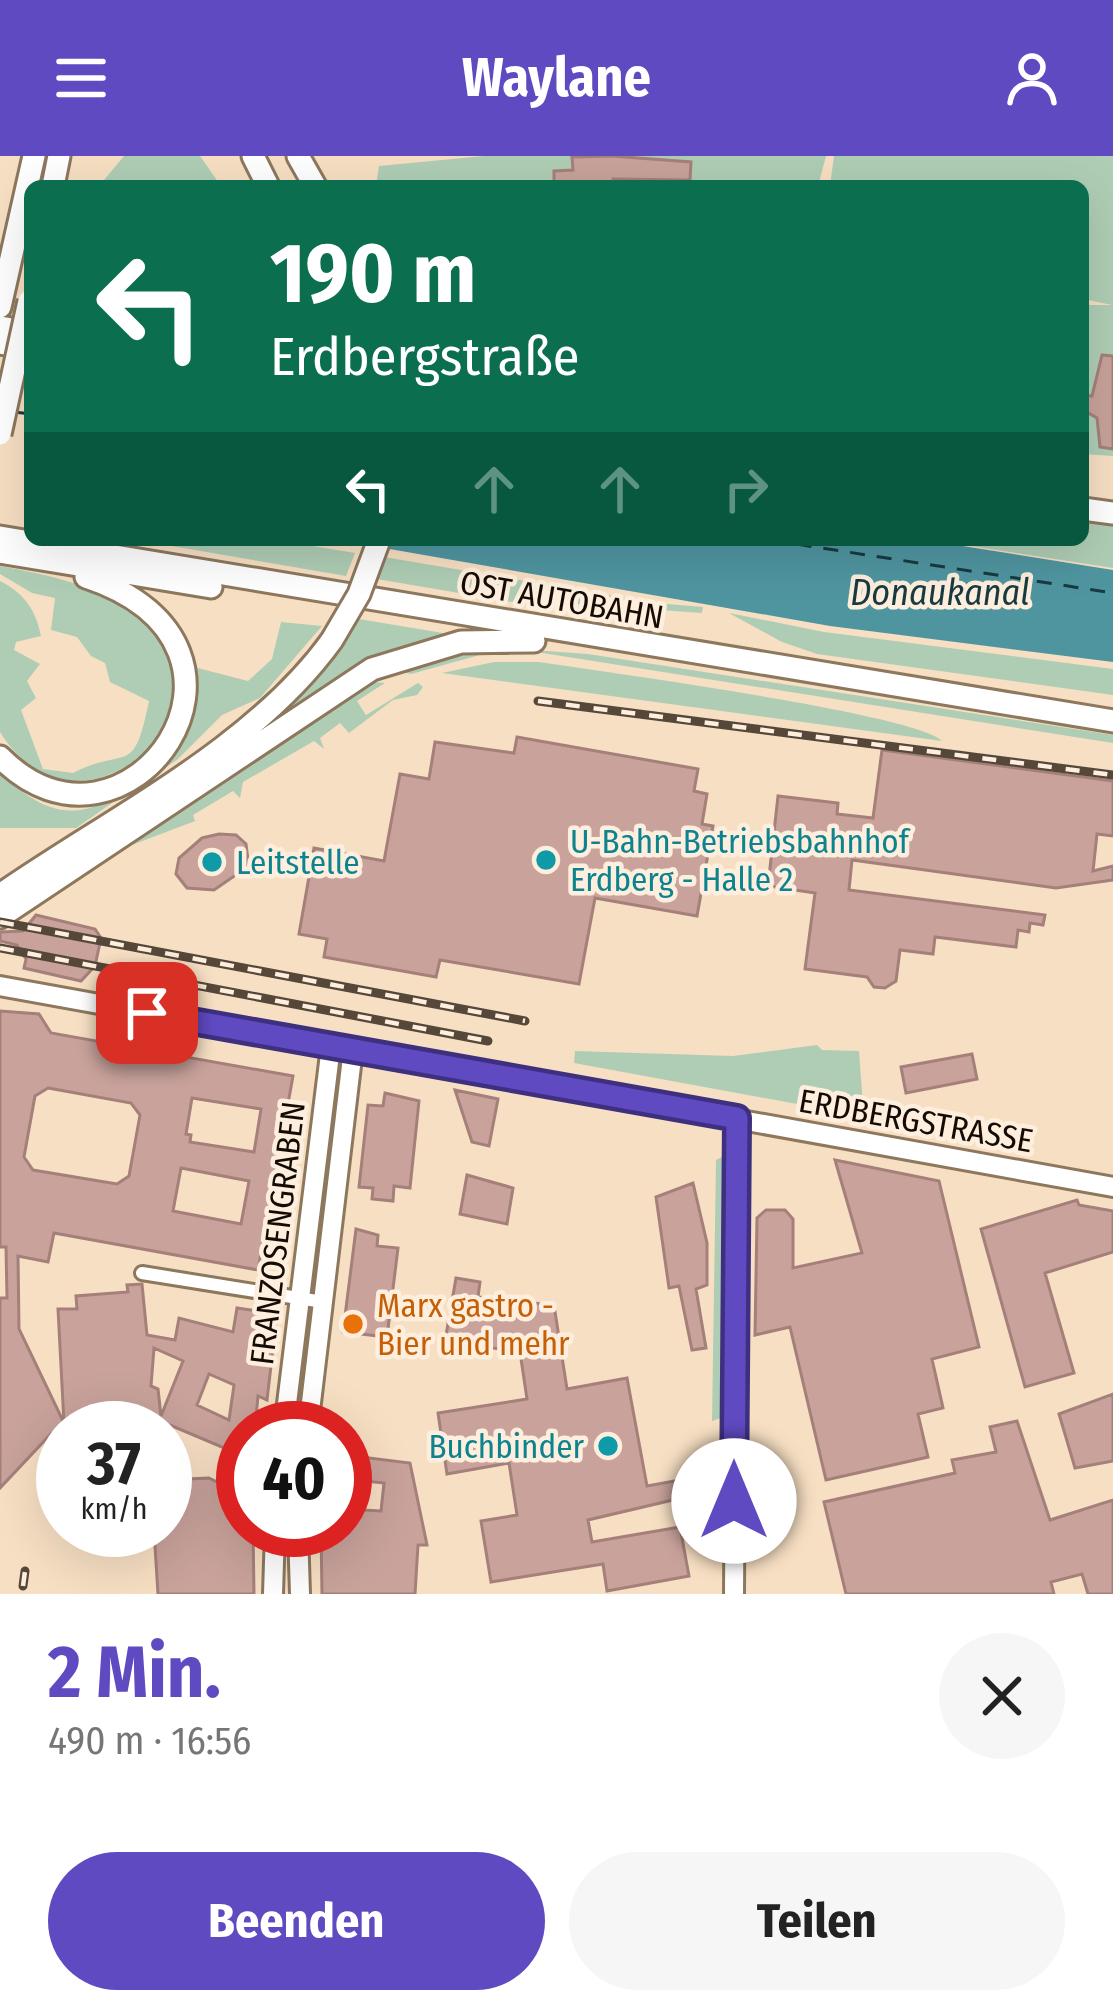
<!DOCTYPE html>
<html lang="de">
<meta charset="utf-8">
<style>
:root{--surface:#fff;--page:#f6f6f6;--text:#222;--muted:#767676;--accent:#604ac2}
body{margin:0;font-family:"Fira Sans Condensed",sans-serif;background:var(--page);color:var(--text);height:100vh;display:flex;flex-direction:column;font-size:45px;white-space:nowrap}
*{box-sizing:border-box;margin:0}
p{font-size:39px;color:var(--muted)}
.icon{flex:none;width:66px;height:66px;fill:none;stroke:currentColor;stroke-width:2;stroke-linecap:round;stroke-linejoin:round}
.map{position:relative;height:1438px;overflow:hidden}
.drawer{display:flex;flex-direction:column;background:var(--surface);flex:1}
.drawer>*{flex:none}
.top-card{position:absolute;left:24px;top:24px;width:1065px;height:366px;border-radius:18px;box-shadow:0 12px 48px #0002;background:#0b6e4f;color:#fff;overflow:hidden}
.speed{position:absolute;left:36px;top:1245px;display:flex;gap:24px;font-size:60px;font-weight:700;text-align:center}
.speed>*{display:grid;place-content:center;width:156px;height:156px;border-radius:50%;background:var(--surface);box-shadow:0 12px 48px #0002;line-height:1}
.speed small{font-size:30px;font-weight:400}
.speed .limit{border:18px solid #d22;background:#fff;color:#111}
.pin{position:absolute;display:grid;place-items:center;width:102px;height:102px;color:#fff;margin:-51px;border-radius:24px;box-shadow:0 6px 18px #0006}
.me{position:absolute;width:132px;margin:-66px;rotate:0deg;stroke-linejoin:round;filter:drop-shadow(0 0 9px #0008)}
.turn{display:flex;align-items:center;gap:42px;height:252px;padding:0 48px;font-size:54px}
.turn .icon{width:156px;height:156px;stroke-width:2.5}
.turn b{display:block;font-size:84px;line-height:102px}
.lanes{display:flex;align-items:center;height:114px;padding:0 48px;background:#0003;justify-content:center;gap:60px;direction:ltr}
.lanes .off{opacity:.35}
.round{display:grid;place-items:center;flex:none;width:126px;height:126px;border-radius:63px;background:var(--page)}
.overview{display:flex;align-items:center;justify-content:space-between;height:204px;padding:0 48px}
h1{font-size:72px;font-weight:700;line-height:90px;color:var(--accent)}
.action{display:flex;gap:24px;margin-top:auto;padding:24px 48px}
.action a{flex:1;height:138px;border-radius:72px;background:var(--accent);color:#fff;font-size:48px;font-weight:700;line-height:138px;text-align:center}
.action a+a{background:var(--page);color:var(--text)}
header{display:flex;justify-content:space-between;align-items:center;height:156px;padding:0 48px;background:var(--accent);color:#fff;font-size:54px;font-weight:700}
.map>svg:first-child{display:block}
.green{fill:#afcdb5}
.water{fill:#4f95a0}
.pier{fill:#f7dfc3}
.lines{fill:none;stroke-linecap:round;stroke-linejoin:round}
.ferry{stroke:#183a40;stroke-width:3;stroke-dasharray:15 12;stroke-linecap:butt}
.building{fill:#c8a29b;stroke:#a5807a;stroke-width:3;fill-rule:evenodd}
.street-casing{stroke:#8d785e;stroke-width:18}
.secondary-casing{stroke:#8d785e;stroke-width:24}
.primary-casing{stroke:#8d785e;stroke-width:24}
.highway-casing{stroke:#8d785e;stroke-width:27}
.street{stroke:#fff;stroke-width:12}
.secondary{stroke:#fff;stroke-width:18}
.primary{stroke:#fff;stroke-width:18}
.highway{stroke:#fff;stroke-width:21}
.rail-casing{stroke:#55483a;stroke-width:9}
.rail{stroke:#fdeedd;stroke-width:4.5;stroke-dasharray:14;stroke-linecap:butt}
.highway-bridge-casing{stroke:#8d785e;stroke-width:27;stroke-linecap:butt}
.highway-bridge{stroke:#fff;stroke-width:21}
.route-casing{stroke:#3e307e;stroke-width:30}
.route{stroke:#604ac2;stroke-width:21}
.culture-dot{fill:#0f9aa8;stroke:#fdeedd;stroke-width:4.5}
.food-dot{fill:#e8710a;stroke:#fdeedd;stroke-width:4.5}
.labels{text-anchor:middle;stroke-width:9;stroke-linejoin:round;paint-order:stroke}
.street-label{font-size:33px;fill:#140c04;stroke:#fdeedd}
.culture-label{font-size:33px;fill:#0d838f;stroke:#fdeedd;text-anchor:start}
.food-label{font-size:33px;fill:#c56008;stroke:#fdeedd;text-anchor:start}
.water-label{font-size:36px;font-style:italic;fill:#183a40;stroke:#fdeedd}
</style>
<header><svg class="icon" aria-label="menu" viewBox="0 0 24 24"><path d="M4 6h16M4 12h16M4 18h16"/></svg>Waylane<svg class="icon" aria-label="person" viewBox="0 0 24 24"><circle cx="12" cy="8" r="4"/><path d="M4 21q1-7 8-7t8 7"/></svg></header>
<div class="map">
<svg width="1113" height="1438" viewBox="0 0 1113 1438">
<rect width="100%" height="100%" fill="#f7dfc3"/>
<path class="green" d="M124,0H200L221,30H99Z
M484,0H826L818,30H376L379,10Z
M834,0H1113V300L1083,298V149H1112L1083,143V30H830Z
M1083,363L1113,366V412L933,384H1083Z
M137,384H276L355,397L346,420Z
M378,400L656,447L703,451L702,457L549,446L547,452L377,423Z
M0,410C48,419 107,431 146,463C247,547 80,705 0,576V425C24,437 36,454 41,480L16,486L14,494L40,508L27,525L36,542L21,554L43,613L73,617C128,589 133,623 149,545L110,526L105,507L91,500L77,481L51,474L55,442L32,437L0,418Z
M729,457L824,476L1113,513V539L817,498L782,486Z
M359,463L455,479L378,503L291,553L290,547Z
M281,466L322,470L260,542L222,559L178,603L149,623C182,579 193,569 190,510L248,525L272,503Z
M506,492L588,498L1113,579V587L530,495L487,497L411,518L399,515L463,496Z
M494,506H539C598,515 918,558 942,585L442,517Z
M375,526L385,527L357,545L366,559L418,527L423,531L417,539L393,544L349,577L340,567L320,582L324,593L314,585L243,626L240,642L233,635L193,659L195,665L132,689L313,562Z
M0,616C22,637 50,661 85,653C97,651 99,645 112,647L76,672H0Z
M817,889L822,894L859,895L863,949H858L857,959L574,907L575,895L733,900Z
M726,999L721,1262L712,1265L716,1004Z"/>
<path class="water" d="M338,384H925L1113,414V506L830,470Z"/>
<path class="pier" d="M0,228L30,232V270L16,336L0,334Z"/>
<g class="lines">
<path class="ferry" d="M14,256L30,258
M770,384L1113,437"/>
</g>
<path class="building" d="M612,0L691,6L690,24L613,23V30H554V15L573,14L572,1Z
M1102,199L1113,200V293L1100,291L1097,262L1083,254V239L1092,240Z
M517,581L698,613L694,635L707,638L702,668L713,670L697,760L595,742L579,828L440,804L436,821L324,801L327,783L299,778L314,692L384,705L400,618L429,623L435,586L514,597Z
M882,594L1113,625V680L1097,678L1093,715L1113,710V724L1056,732L852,704L849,734L1045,759L1043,769L1030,767L1029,776L1018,774L1016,791L935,781L933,798L900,794L896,825L885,832L874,831L867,821L805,813L815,737L768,730L778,640L838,647L837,658L873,662Z
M219,678L236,679L246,688L248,704L243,714L214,734L187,732L176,718L179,702L202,682Z
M36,759L95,773L101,782L95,810L81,825L24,812L26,803L17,789L0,785V776L23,775Z
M0,855L39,858L51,877L293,920L258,1114L54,1077L48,1106L18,1100L19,1173L64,1267L58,1153H77L76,1140L128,1136L127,1129L142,1128L147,1179L175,1184L179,1162L233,1176L237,1152L277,1158L267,1244L258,1240L255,1272H243V1300L151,1261V1268L132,1272H58L61,1323L40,1333L49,1280L0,1332V1142H7L6,1091H0ZM48,932L131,947L140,959L129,1020L117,1028L33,1014L24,1001L35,940ZM192,942L261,953L254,996L190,986L191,979L186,978ZM181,1012L249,1025L241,1068L173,1055ZM154,1192L183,1205L161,1260L158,1233L151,1230ZM209,1218L234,1229L229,1264L197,1249Z
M972,898L977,923L906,937L901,911Z
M455,934L498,943L489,990L472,986Z
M385,937L419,945L410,1032L394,1030L393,1045L372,1043L373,1032L359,1031L368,949L383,950Z
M835,1004L939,1025L979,1191L932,1203L943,1252L918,1258L928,1301L826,1324L790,1171L755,1179L757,1062L766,1054H785L793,1063V1112L862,1097Z
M467,1019L513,1032L507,1068L460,1058Z
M693,1027L707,1087V1129L696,1133L706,1192L692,1194L679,1130L669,1132L656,1041Z
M1077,1044L1079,1049L1113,1055V1096L1045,1117L1074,1217L1025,1231L981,1073Z
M356,1073L378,1079L377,1090L398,1092L387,1181L343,1176Z
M456,1122L480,1126L478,1141L554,1149L567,1233L627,1222L647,1330L691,1322L694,1339L588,1364L592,1386L680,1371L689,1420L607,1435L603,1408L491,1426L481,1365L517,1359L509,1307L447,1318L438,1257L527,1243L520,1196L445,1185Z
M1113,1238V1305L1075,1312L1059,1258Z
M1017,1265L1050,1364L1113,1344V1438H1088L1082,1418L1051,1426L1054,1438H846L824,1346L955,1317L952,1304L996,1296L990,1271Z
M345,1299L410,1307L427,1389H418L415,1438H322L321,1374H345V1353L381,1355L384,1327L345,1323Z
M209,1322L243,1339V1374H253L254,1438H158L154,1374H165V1324Z"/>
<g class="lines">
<defs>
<path id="street" d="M142,1117L323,1146"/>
<path id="secondary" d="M0,830L331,890
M734,1438L737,962"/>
<path id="primary" d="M284,1272L331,890L1113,1031
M308,1272L353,893
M298,1374L300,1438
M273,1438L275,1374"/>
<path id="highway" d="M253,0L268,30
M298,0L315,30
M53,30L59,0
M0,151L34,0
M0,171L30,176
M0,187L30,192
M1083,353L1113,357
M0,381L1113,565
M0,396L211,431
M0,601C125,729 297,491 86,421
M0,739C109,663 254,593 332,484
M0,761L372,513L461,486L534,485"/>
</defs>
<use href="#street" class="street-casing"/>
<use href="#secondary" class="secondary-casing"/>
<use href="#primary" class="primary-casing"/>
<use href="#highway" class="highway-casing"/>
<use href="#street" class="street"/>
<use href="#secondary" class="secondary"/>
<use href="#primary" class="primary"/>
<use href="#highway" class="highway"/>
<defs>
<path id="rail" d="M538,545L1113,619
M0,766L525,865
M0,792L488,885
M23,1430L25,1415"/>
</defs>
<use href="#rail" class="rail-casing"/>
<use href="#rail" class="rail"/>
<defs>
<path id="highway-bridge" d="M0,278L29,145
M332,484L359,438L379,384"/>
</defs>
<use href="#highway-bridge" class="highway-bridge-casing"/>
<use href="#highway-bridge" class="highway-bridge"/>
</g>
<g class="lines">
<defs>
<path id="route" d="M147,857L737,962L734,1345"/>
</defs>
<use href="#route" class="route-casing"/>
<use href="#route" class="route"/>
</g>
<g class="culture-dot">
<circle cx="546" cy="704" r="12"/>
<circle cx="212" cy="706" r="12"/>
<circle cx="608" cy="1290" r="12"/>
</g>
<circle class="food-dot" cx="353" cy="1168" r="12"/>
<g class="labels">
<g class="street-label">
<text transform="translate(562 443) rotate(10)" y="12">OST AUTOBAHN</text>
<text transform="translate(916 964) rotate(10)" y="12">ERDBERGSTRASSE</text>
<text transform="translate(277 1077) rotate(-83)" y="12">FRANZOSENGRABEN</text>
</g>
<g class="culture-label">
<text x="570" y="697">U-Bahn-Betriebsbahnhof<tspan x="570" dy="38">Erdberg - Halle 2</tspan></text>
<text x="236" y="718">Leitstelle</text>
<text x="584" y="1302" text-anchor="end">Buchbinder</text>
</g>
<g class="food-label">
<text x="377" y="1161">Marx gastro -<tspan x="377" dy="38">Bier und mehr</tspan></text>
</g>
<g class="water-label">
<text x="940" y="449">Donaukanal</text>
</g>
</g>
</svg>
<div class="speed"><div>37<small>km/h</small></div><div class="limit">40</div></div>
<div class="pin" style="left:147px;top:857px;background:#d93025"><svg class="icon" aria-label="arrive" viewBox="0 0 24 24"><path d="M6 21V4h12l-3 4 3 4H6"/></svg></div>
<svg class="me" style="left:734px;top:1345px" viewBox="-20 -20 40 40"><circle r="19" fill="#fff"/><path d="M0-13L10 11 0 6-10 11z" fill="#604ac2"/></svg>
<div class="top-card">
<div class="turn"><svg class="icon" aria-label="left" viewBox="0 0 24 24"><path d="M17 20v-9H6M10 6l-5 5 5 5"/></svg><div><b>190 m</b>Erdbergstraße</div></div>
<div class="lanes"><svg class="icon" aria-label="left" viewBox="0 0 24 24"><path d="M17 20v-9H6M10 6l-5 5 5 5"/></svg><svg class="icon off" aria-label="ahead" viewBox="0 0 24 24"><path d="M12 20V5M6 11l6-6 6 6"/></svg><svg class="icon off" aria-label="ahead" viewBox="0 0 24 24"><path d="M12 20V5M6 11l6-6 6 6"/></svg><svg class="icon off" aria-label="right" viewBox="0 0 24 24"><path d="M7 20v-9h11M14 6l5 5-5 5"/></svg></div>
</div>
</div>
<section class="drawer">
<div class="overview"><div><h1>2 Min.</h1><p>490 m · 16:56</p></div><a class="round"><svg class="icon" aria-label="close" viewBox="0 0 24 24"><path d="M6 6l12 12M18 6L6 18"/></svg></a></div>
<div class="action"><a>Beenden</a><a>Teilen</a></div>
</section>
